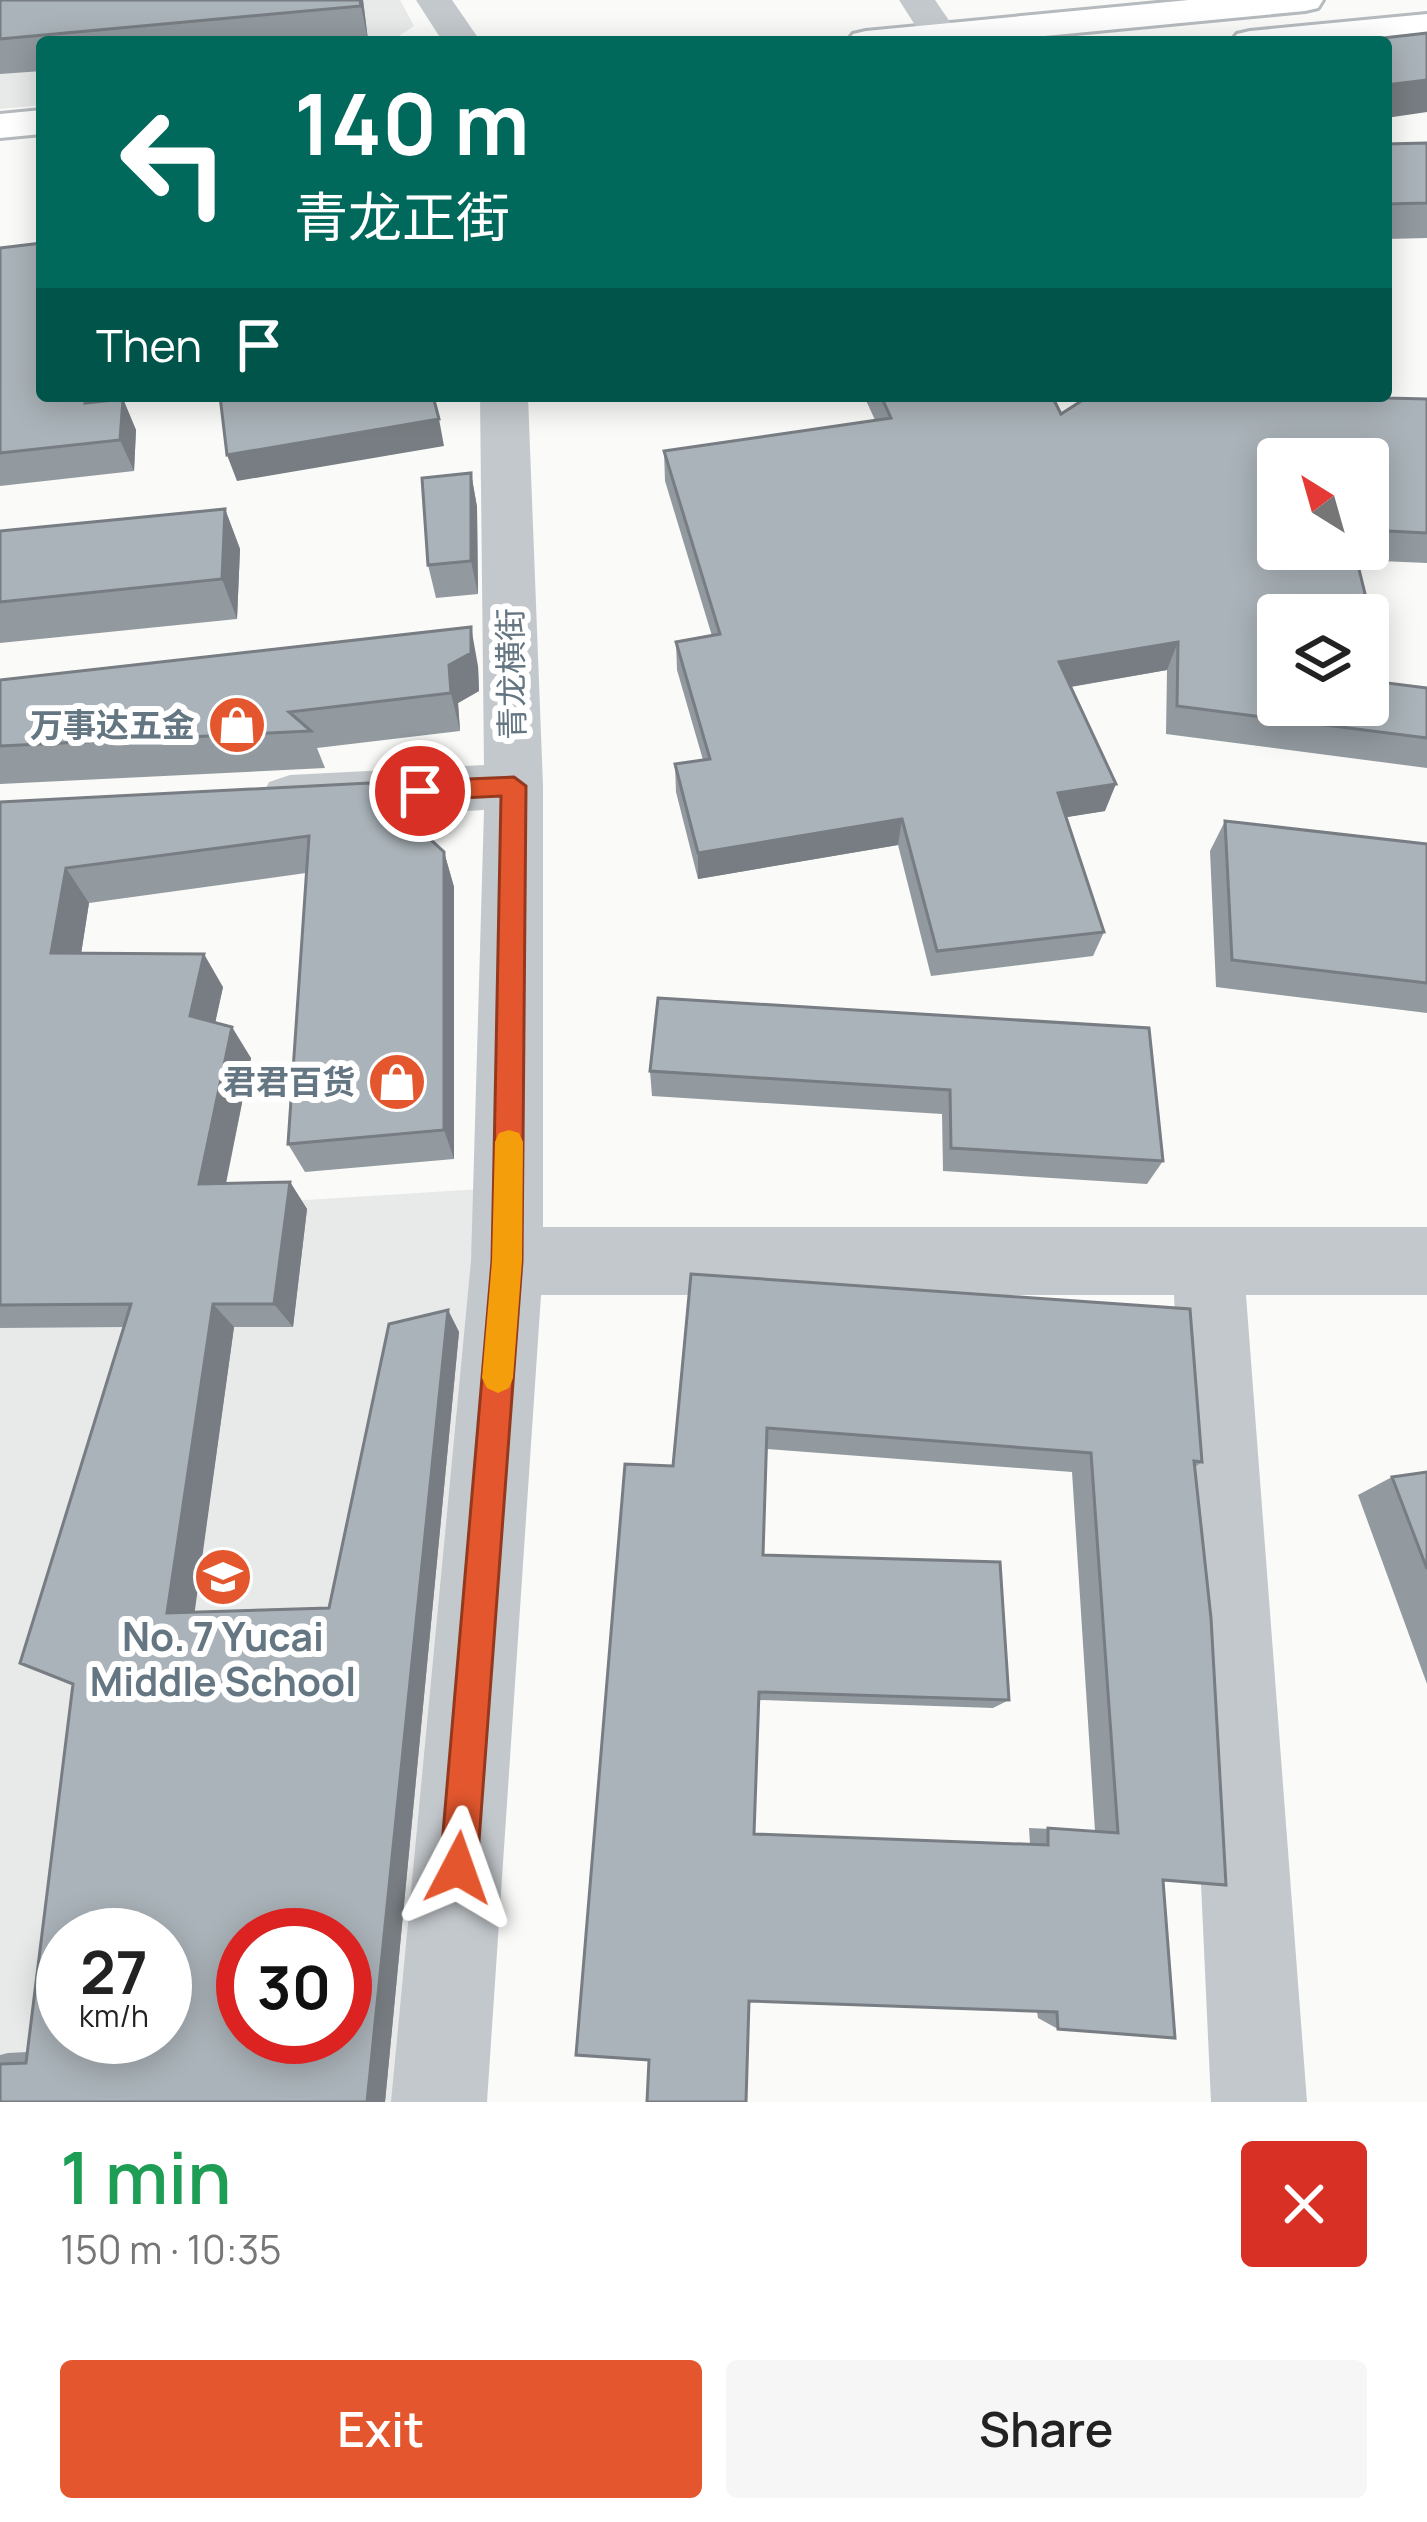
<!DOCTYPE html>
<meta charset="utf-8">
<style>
:root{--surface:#fff;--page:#f6f6f6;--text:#222;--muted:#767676;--accent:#e4572e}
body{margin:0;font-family:Manrope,"Noto Sans SC",sans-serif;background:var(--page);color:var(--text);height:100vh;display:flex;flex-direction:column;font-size:45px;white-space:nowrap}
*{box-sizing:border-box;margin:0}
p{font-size:39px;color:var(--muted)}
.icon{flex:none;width:66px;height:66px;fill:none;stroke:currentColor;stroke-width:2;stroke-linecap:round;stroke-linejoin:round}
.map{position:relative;height:2102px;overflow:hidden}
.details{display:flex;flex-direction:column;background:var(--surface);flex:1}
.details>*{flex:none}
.guide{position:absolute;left:36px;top:36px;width:1356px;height:366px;border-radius:12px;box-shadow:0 6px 30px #0003;background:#00695c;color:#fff;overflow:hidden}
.needle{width:78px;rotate:323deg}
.tools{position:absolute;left:1257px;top:438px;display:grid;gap:24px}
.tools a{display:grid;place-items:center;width:132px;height:132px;border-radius:12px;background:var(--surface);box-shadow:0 6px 30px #0003;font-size:60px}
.speed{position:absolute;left:36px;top:1908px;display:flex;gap:24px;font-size:60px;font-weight:700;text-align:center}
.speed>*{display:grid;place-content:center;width:156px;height:156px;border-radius:50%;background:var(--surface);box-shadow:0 6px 30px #0003;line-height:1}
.speed small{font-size:30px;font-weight:400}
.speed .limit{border:18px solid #d22;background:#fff;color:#111}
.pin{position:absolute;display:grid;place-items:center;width:102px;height:102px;color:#fff;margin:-51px;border:6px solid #fff;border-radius:50%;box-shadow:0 3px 12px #0007}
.me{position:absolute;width:132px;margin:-66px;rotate:4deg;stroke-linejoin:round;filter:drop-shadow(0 0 9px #0008)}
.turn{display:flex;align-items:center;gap:42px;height:252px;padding:0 60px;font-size:54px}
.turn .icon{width:156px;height:156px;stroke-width:2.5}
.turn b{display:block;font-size:84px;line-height:102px}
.then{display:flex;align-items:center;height:114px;padding:0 60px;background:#0003;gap:24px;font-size:45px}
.round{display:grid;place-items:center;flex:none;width:126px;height:126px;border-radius:12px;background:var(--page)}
.summary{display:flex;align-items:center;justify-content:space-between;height:204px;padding:0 60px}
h1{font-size:72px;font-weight:600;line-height:90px;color:#1e9e55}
.button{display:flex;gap:24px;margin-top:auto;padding:24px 60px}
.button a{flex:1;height:138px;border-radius:12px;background:var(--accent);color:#fff;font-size:48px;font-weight:600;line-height:138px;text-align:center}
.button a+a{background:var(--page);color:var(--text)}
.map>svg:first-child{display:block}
.built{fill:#e8e9e9;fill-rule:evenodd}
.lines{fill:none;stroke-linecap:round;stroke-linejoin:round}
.major-casing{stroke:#b5babe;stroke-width:6}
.minor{fill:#c3c8cc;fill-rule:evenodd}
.major{fill:#fff;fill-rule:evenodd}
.wall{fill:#929a9f;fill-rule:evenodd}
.shaded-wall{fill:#777d82}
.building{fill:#aab3b9;stroke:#777d82;stroke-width:3;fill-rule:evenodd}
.route{fill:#e4572e;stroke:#94391e;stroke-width:3}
.slow{fill:#f59e0b}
.labels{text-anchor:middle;stroke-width:12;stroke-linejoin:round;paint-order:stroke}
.street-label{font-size:33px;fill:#657683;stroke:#fff}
.poi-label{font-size:33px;font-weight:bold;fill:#657683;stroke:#fff;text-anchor:end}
.near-poi-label{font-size:39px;font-weight:bold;fill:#657683;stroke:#fff}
</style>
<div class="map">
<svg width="1427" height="2102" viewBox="0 0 1427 2102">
<rect width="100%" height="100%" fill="#fafaf8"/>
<path class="built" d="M0,0H400L414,26L390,42H42V105L0,109Z
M481,1189L396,2102H0V1219ZM63,1935H165V2037H63ZM243,1935H345V2037H243Z"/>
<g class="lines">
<defs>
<path id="major" d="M1189,0H1323L1318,8L1305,11L983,42H847L853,34L866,31Z
M1427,14V36L1367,42H1231L1237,34L1250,31Z
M42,110V134L0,138V114Z"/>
</defs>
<use href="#major" class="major-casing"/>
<path class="minor" d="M416,0H452L481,42H443Z
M899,0H935L959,35L954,42H926Z
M480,396H528L543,786V1227H1427V1295H1246L1307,2102H1211L1174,1295H541L487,2102H391L471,1261L484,810L290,821L269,814L261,798L269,782L290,775L484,765Z"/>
<use href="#major" class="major"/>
</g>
<path class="wall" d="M0,0H363L368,40L349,42H42V71L0,74Z
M1427,143V238L1386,239V144Z
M0,248L42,396H99V401L123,399L136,430L134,471L0,486Z
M864,396H1052L1061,414L1387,398L1427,399V563L1357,560L1387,683L1427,688V768L1166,734L1167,670L1071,687L1105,811L1066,817L1104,932L1093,956L931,976L898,845L698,879L676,792L675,764L703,760L677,670L676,642L712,636L665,481L664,451L875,420ZM1368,459V549H1278Z
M471,473L477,507L478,594L436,598L428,565Z
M225,509L240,549L237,619L0,643V531Z
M478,666L479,691L458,703L460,731L317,748L325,768L0,784V680Z
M369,783L444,852L454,887V1159L305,1172L288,1144L306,873L89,903L81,954L223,987L215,1022L251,1058L226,1184L290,1182L307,1209L293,1327H234L194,1612L329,1608L448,1310L459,1332L385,2102H0V2055L8,2053L27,2052L124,1327L0,1328V802Z
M1225,821L1427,844V1013L1216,987L1210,851Z
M1149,1028L1163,1161L1147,1184L943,1171L942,1114L652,1096L650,1071Z
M691,1274L1202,1462L1195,1467L1163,1880L1058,2029L1038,2018L1037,2012L749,2001L649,2060L673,1466ZM767,1449L1072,1472L1095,1831L1029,1828L1030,1844L754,1834L759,1700L993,1708L1009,1700L763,1555Z
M1427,1472V1684L1358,1495L1392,1477Z"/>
<path class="shaded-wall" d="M360,0H363L368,40L361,6Z
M1427,80V112L1386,118V85Z
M85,396H99V434L85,403Z
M123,399L136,430L134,471L120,440Z
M439,419L444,446L237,481L227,455Z
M471,473L477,507L478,594L471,561Z
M225,509L240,549L237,619L222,579Z
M471,627L478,666L479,691L458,703L460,731L451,693L449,665Z
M1178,642L1167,670L1051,690L1059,662Z
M1116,784L1105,811L1049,820L1058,793Z
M902,819L898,845L698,879V853Z
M444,852L454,887V1159L444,1130Z
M66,868L89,903L76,986L51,953Z
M204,954L223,987L210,1047L190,1016Z
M232,1027L251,1058L220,1211L199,1184Z
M290,1182L307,1209L293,1327L274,1304Z
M213,1304L234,1327L193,1624L167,1613Z
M448,1310L459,1332L385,2102H367Z"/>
<path class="building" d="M0,0H360L361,6L0,39Z
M1427,33V80L1386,85V42H1348Z
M1427,143V203L1386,204V144Z
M42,243V396H85V403L123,399L120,440L0,453V248Z
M220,396H433L439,419L227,455Z
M881,396H1052L1061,414L1089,396H1383L1387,398L1427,399V533L1368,530V459H1278V549H1354L1387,683L1427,688V738L1177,706L1178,642L1059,662L1116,784L1058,793L1104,932L937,951L902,819L698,853L675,764L710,759L676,642L720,634L664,451L891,418ZM1278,615H1368V705H1278Z
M471,473V561L428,565L422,478Z
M225,509L222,579L0,602V531Z
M471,627V653L449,665L451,693L289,712L311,731L0,746V680Z
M369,783L444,852V1130L288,1144L309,836L66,868L51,953L204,954L190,1016L232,1027L199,1184L290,1182L274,1304H213L167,1613L329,1608L389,1324L448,1310L367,2102H0V2064L26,2063L73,1684L20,1663L131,1304L0,1305V802ZM63,1935H165V2037H63ZM243,1935H345V2037H243Z
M1225,821L1427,844V983L1232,960Z
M658,998L1149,1028L1163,1161L951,1148L950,1090L650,1071Z
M691,1274L1190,1309L1202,1462L1194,1461L1211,1618L1226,1885L1163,1880L1175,2038L1058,2029L1057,2012L749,2001L746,2102H647L649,2060L576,2055L625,1464L673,1466ZM767,1428L1091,1453L1118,1833L1048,1828V1845L754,1834L759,1692L1009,1700L1000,1562L763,1555Z
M1427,1472V1569L1392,1477Z"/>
<path class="route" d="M514,777L526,786L522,1261L477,1868L471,1881L458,1887L445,1881L440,1868L492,1261L501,796L420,800L408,791L420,781Z"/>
<path class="slow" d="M509,1130L519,1133L523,1142L522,1261L513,1378L509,1388L498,1393L487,1388L482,1378L492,1261L495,1142L499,1133Z"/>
<defs>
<symbol id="shop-disc" viewBox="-11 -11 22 22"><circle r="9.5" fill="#e4572e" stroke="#fff"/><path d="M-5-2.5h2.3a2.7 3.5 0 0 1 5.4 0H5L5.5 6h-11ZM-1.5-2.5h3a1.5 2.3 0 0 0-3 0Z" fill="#fff"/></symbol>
<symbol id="school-disc" viewBox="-11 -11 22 22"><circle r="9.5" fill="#e4572e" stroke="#fff"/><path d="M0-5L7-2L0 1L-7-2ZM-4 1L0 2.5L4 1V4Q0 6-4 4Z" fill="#fff"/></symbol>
</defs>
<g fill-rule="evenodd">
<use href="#shop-disc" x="204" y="692" width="66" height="66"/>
<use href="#shop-disc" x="364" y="1049" width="66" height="66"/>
<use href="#school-disc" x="190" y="1544" width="66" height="66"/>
</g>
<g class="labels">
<g class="street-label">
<text transform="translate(511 674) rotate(-91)" y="12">青龙横街</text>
</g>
<g class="poi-label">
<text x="195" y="737">万事达五金</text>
<text x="355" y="1094">君君百货</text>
</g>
<g class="near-poi-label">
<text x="223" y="1651">No. 7 Yucai<tspan x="223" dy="45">Middle School</tspan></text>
</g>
</g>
</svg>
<div class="tools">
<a><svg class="needle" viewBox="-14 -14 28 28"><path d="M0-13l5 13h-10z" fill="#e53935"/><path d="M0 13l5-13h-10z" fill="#767676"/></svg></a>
<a><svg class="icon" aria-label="layers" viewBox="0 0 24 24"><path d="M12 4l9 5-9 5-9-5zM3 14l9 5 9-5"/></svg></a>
</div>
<div class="speed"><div>27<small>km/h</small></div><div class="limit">30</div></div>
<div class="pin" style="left:420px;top:791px;background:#d93025"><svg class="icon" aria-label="arrive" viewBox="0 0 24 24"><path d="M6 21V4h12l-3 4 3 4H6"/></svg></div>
<svg class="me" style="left:458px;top:1868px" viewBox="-20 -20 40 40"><path d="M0-17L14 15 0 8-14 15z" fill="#e4572e" stroke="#fff" stroke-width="4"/></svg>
<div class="guide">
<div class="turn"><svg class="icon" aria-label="left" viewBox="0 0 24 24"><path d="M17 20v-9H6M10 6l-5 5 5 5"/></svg><div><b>140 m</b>青龙正街</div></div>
<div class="then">Then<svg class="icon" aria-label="arrive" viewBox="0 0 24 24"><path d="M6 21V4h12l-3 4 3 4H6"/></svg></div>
</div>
</div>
<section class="details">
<div class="summary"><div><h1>1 min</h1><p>150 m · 10:35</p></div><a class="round" style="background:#d93025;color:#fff"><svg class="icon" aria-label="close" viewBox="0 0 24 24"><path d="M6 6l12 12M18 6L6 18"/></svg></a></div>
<div class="button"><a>Exit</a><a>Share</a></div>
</section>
